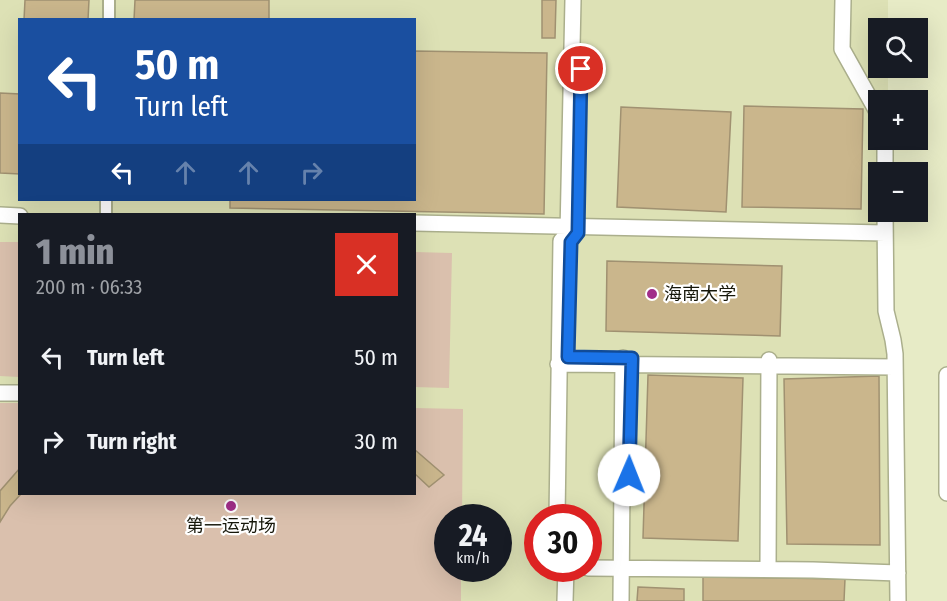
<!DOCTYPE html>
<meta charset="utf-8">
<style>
:root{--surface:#171b24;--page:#20242c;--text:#f1f3f6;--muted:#9ea1a6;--accent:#8c9099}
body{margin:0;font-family:"Fira Sans Condensed","Noto Sans SC",sans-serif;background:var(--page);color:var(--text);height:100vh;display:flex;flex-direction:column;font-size:22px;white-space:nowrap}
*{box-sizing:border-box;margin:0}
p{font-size:20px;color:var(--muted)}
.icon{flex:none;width:33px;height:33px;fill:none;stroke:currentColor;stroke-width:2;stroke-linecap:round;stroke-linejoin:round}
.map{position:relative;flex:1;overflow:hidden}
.details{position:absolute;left:18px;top:213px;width:398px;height:282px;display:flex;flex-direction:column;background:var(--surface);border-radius:0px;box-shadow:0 6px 24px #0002}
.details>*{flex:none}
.banner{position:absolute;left:18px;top:18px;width:398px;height:183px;border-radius:0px;box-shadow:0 6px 24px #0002;background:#1a4fa0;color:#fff;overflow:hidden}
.buttons{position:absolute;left:868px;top:18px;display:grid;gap:12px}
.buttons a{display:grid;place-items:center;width:60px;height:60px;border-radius:0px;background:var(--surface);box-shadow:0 6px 24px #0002;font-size:30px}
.speed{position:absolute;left:434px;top:504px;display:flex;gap:12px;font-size:30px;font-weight:700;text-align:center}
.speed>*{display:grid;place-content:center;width:78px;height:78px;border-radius:50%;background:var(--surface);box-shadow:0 6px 24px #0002;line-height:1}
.speed small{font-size:15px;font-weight:400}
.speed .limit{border:9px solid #d22;background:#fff;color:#111}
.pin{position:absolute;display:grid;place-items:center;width:51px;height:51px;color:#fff;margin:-26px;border:3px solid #fff;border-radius:50%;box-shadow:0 2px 6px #0007}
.me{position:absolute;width:66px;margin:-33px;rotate:1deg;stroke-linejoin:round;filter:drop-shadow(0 0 4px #0008)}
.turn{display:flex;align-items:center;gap:21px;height:126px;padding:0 18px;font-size:27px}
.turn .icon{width:78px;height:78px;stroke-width:2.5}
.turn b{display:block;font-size:42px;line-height:51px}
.lanes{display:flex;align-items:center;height:57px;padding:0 18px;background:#0003;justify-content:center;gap:30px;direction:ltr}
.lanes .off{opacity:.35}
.round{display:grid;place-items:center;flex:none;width:63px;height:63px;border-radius:0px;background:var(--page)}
.overview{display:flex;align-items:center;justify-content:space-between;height:102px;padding:0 18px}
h1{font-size:36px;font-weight:800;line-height:45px;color:var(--accent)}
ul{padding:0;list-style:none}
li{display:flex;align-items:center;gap:18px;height:84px;padding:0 18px}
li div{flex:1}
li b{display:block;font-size:22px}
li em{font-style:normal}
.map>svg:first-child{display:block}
.built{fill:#dde1b5;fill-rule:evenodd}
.pitch{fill:#dac0ad}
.building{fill:#cab68c;stroke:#a09171;stroke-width:1.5}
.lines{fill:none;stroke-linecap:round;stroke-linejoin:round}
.pedestrian-casing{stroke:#abaf8c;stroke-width:14}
.minor-casing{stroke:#abaf8c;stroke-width:18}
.pedestrian{stroke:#fff;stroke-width:10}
.minor{stroke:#fff;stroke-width:15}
.route-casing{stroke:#114b97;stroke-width:15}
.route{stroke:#1a73e8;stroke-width:10}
.poi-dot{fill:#a12e89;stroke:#fff;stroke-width:2}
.labels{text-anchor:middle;stroke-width:4.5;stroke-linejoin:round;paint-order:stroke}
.poi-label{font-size:18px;fill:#16170a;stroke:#fff;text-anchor:start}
</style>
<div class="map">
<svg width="947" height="601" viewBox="0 0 947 601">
<rect width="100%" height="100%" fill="#e7ebc6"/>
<path class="built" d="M0,0H888V28H879V68H888V100H879V212L890,240L904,601H0ZM20,20H414V200H20ZM20,214H414V494H20ZM447,518H498V568H447ZM537,518H588V568H537Z"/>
<path class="pitch" d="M0,242H19V377L0,376Z
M414,252L452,253L449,388L414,387Z
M0,403H19L20,494H414V408L463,409L462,517L447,518V568L461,569V601H0Z"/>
<path class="building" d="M25,0H89L88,20H24Z
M135,0H269V20H134Z
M542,0H556L555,38H542Z
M414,51L547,53L544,214L230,208V200H414Z
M0,93L20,94V174L0,173Z
M744,106L863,109L861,209L742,207Z
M621,107L731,112L726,212L617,207Z
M607,261L782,266L780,336L606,331Z
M648,375L743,378L738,541L643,538Z
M879,376L880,545L787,544L784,379Z
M414,449L444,475L429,487L414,473Z
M20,468V494H21L10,506L0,522V491Z
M703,577L845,579L844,601H703Z
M638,587L684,589V601H637Z"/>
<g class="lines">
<defs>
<path id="pedestrian" d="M109,20V0
M106,214V200"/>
<path id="minor" d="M843,0L842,49L879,115
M885,172V140
M885,212L886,311L893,340L895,354L898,601
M0,215L20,216
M414,223L885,233
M558,364L895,367
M947,375V493
M0,393H20
M557,518L561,241L568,233L573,0
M588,568L813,570L898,573
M768,569L769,360
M565,601L566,568
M621,601L623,358"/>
</defs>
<use href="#pedestrian" class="pedestrian-casing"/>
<use href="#minor" class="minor-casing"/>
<use href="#pedestrian" class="pedestrian"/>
<use href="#minor" class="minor"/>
</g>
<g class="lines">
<defs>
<path id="route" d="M581,69L578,233L571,242L568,357L632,358L629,475"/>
</defs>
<use href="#route" class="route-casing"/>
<use href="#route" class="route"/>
</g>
<g class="poi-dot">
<circle cx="652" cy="294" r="6"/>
<circle cx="231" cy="506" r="6"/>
</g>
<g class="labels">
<g class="poi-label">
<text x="664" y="300">海南大学</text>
<text x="231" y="532" text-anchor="middle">第一运动场</text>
</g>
</g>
</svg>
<div class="buttons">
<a><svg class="icon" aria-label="search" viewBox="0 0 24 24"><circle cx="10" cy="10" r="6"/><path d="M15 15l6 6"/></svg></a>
<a>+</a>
<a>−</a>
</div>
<div class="speed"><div>24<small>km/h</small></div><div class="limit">30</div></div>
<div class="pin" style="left:581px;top:69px;background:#d93025"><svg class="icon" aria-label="arrive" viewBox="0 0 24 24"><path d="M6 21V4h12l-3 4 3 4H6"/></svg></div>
<svg class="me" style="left:629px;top:475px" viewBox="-20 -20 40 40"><circle r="19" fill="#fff"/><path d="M0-13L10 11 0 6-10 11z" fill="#1a73e8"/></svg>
<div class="banner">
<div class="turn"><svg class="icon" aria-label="left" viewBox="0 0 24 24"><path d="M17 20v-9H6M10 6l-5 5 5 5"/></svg><div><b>50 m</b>Turn left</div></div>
<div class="lanes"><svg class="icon" aria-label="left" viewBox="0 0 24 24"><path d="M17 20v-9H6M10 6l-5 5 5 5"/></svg><svg class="icon off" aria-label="ahead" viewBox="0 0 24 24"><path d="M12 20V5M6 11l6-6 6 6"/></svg><svg class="icon off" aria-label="ahead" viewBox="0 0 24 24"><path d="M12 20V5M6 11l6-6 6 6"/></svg><svg class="icon off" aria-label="right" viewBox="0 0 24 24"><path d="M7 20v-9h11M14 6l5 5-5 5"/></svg></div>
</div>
<section class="details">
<div class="overview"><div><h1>1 min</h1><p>200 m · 06:33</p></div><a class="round" style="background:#d93025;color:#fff"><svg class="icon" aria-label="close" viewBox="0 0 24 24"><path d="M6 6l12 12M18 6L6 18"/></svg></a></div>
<ul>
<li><svg class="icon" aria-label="left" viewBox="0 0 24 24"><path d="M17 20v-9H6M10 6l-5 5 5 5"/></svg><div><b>Turn left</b></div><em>50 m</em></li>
<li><svg class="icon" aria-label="right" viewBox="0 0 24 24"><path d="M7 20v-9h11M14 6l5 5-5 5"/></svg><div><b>Turn right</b></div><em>30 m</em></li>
</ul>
</section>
</div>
